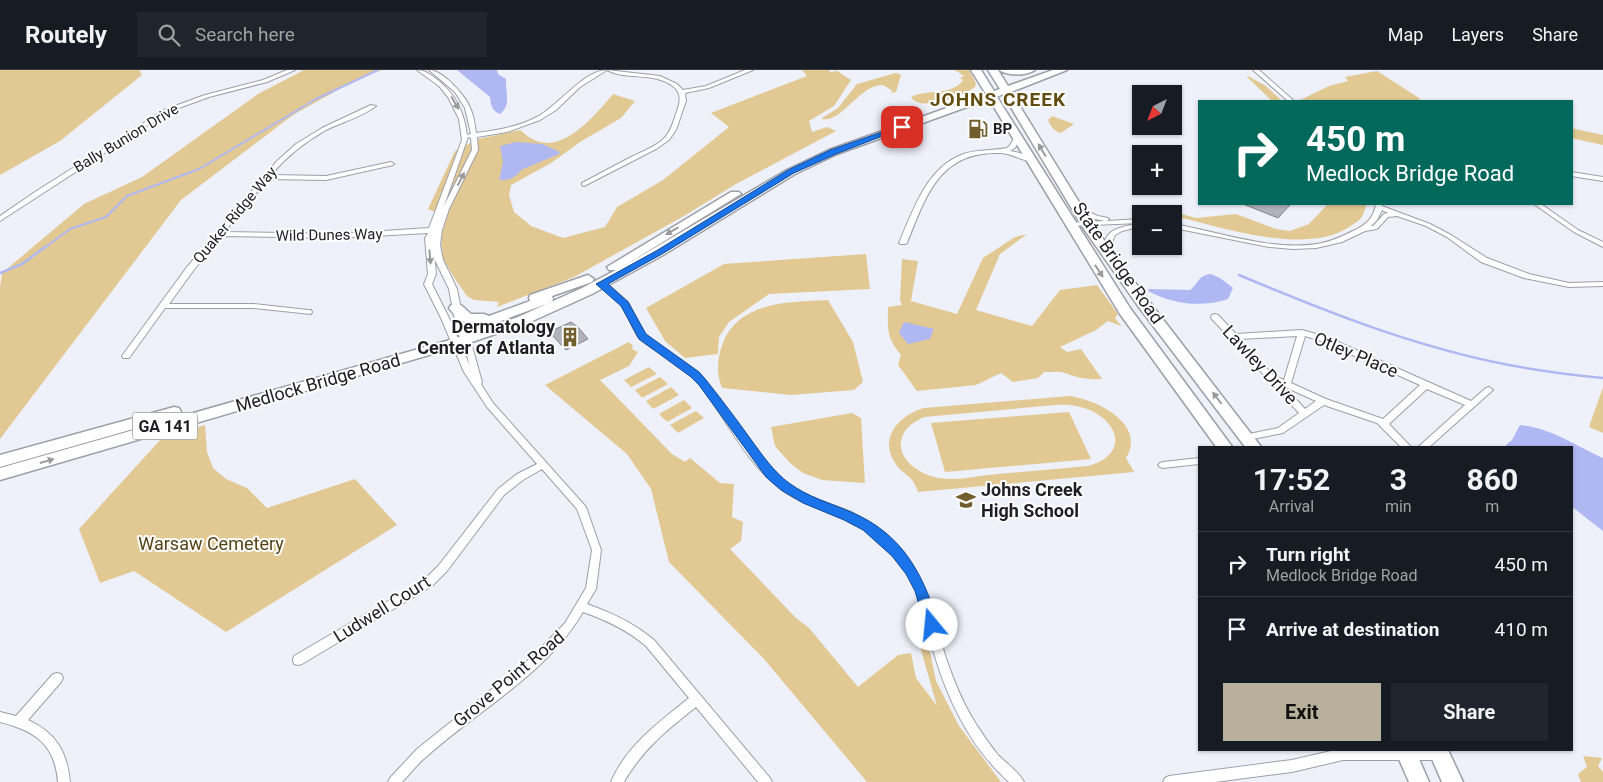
<!DOCTYPE html>
<meta charset="utf-8">
<style>
:root{--surface:#171b24;--page:#20242c;--text:#f1f3f6;--muted:#9ea1a6;--line:#363941;--accent:#b8b09b}
body{margin:0;font-family:Roboto,sans-serif;background:var(--page);color:var(--text);height:100vh;display:flex;flex-direction:column;font-size:19px;white-space:nowrap}
*{box-sizing:border-box;margin:0}
p{font-size:16px;color:var(--muted)}
.icon{flex:none;width:28px;height:28px;fill:none;stroke:currentColor;stroke-width:2;stroke-linecap:round;stroke-linejoin:round}
.map{position:relative;flex:1;overflow:hidden}
.drawer{position:absolute;left:1198px;top:376px;width:375px;height:305px;display:flex;flex-direction:column;background:var(--surface);border-radius:0px;box-shadow:0 1px 4px #0004}
.drawer>*{flex:none}
.guide{position:absolute;left:1198px;top:30px;width:375px;height:105px;border-radius:0px;box-shadow:0 1px 4px #0004;background:#00695c;color:#fff;overflow:hidden}
.needle{width:32px;rotate:222deg}
.fabs{position:absolute;left:1132px;top:15px;display:grid;gap:10px}
.fabs a{display:grid;place-items:center;width:50px;height:50px;border-radius:0px;background:var(--surface);box-shadow:0 1px 4px #0004;font-size:25px}
.pin{position:absolute;display:grid;place-items:center;width:42px;height:42px;color:#fff;margin:-21px;border-radius:10px;box-shadow:0 2px 8px #0006}
.me{position:absolute;width:55px;margin:-28px;rotate:343deg;stroke-linejoin:round;filter:drop-shadow(0 0 4px #0008)}
.turn{display:flex;align-items:center;gap:18px;height:105px;padding:0 25px;font-size:22px}
.turn .icon{width:65px;height:65px;stroke-width:2.5}
.turn b{display:block;font-size:35px;line-height:42px}
.eta{display:flex;justify-content:space-evenly;align-items:center;height:85px;text-align:center}
.eta b{font-size:30px;font-weight:700;line-height:35px}
.action{display:flex;gap:10px;margin-top:auto;padding:10px 25px}
.action a{flex:1;height:58px;border-radius:0px;background:var(--accent);color:#111;font-size:20px;font-weight:700;line-height:58px;text-align:center}
.action a+a{background:var(--page);color:var(--text)}
ul{padding:0;list-style:none}
li{display:flex;align-items:center;gap:15px;height:65px;padding:0 25px;border-top:1px solid var(--line)}
li div{flex:1}
li b{display:block;font-size:19px}
li em{font-style:normal}
header{display:flex;align-items:center;gap:30px;box-sizing:border-box;height:70px;padding:0 25px;background:var(--surface);border-bottom:1px solid var(--line)}
header strong{font-size:24px}
nav{display:flex;gap:28px;margin-inline-start:auto;font-size:18px}
.search{width:350px;height:45px;background:var(--page);display:flex;align-items:center;gap:12px;box-sizing:border-box;padding:0 18px;border-radius:0px;color:var(--muted);font-size:19px}
.map>svg:first-child{display:block}
.green{fill:#e2c993;fill-rule:evenodd}
.water{fill:#b0b8f3}
.lines{fill:none;stroke-linecap:round;stroke-linejoin:round}
.stream-far1{stroke:#b0b8f3;stroke-width:2}
.stream{stroke:#b0b8f3;stroke-width:2.5}
.building{fill:#b1b3bc;stroke:#83848d}
.street-casing{stroke:#9d9fa8;stroke-width:2}
.highway-casing{stroke:#9d9fa8;stroke-width:3}
.street{fill:#fff;fill-rule:evenodd}
.highway{fill:#fff;fill-rule:evenodd}
.oneway{fill:#9a9a9c}
.route{fill:#1a73e8;stroke:#114b97}
.labels{text-anchor:middle;stroke-width:4;stroke-linejoin:round;paint-order:stroke}
.far-poi-label{font-size:15px;font-weight:bold;fill:#1f1f23;stroke:#fefefe;text-anchor:start}
.far-street-label{font-size:15px;fill:#1f1f23;stroke:#fefefe}
.shield{fill:#fefefe;stroke:#626265;stroke-width:1}
.shield-label{font-size:16px;font-weight:bold;fill:#1f1f23}
.street-label{font-size:18px;fill:#1f1f23;stroke:#fefefe}
.poi-label{font-size:18px;font-weight:bold;fill:#1f1f23;stroke:#fefefe;text-anchor:end}
.park-label{font-size:18px;fill:#564314;stroke:#fefefe}
.far-district-label{font-size:19px;font-weight:bold;letter-spacing:1px;fill:#634c10;stroke:#fefefe}
</style>
<header>
<strong>Routely</strong>
<div class="search"><svg class="icon" aria-label="search" viewBox="0 0 24 24"><circle cx="10" cy="10" r="6"/><path d="M15 15l6 6"/></svg>Search here</div>
<nav><a>Map</a><a>Layers</a><a>Share</a></nav>
</header>
<div class="map">
<svg width="1603" height="712" viewBox="0 0 1603 712">
<rect width="100%" height="100%" fill="#eef0fa"/>
<path class="green" d="M0,0H139L142,5L60,71L0,105Z
M304,0H382L361,7L293,45L181,130L0,369V217L2,203L84,134L142,107L258,24Z
M802,0H828L831,2L837,1L851,10L834,36L809,51L812,62L827,57L836,61L736,114L684,146L574,207L497,237L499,232L474,230L467,226L455,209L443,189L441,168L447,147L428,139L455,81L478,69L520,60C525,64 533,71 540,72C568,79 597,43 613,24L635,31L621,48L580,72L551,93L511,115L509,125L514,142L531,156L563,168L605,157L617,137L663,110L729,57L711,43L807,6Z
M955,0H969L976,13L975,17C963,26 921,43 911,27C926,19 953,26 963,10L960,8L964,6Z
M1377,1L1419,28L1420,31H1298L1329,16L1348,11L1345,7Z
M896,3L901,5L896,22L890,23L893,21L883,15C860,14 842,53 822,49V48L838,38L857,14Z
M1248,6L1266,16L1282,31H1272L1247,7Z
M1052,46L1074,54L1061,63C1054,61 1051,57 1048,50Z
M1571,58L1603,65V75L1571,68Z
M1328,134H1367C1365,138 1364,144 1361,148C1359,151 1353,154 1349,157C1306,186 1221,157 1174,146L1171,141L1196,148L1236,144L1276,159L1290,161L1309,154Z
M1027,164L1000,184L976,240L1032,256L1060,220L1097,215L1118,244L1115,248L1121,256L1108,251L1096,260L1060,277L1067,282L1081,279L1102,309C1088,310 1078,308 1065,303C1059,301 1051,302 1044,302L1038,308L1013,312L1001,303L976,315L917,321L898,295L901,285C886,266 888,261 888,237L902,235L900,230L902,189L918,191L911,231L957,244L983,188L1015,167Z
M866,184L870,219L769,224L729,252L719,267L718,284L685,288L665,271L646,238L724,194Z
M828,230L853,272L863,312L854,320L791,325L722,318C716,303 717,288 723,273C739,231 790,232 828,230Z
M629,272L633,276L632,279L638,282L629,296L600,310L672,384L685,392L690,388L720,413L734,414L732,447L743,452L741,471L730,479L796,548L809,558L858,617L898,585L911,583L916,608L937,636L919,573L928,572L936,611L959,656L1001,712H867L764,589L669,492L651,419L627,384L545,315Z
M649,297L657,304L631,317L624,310Z
M660,307L668,314L642,328L635,320Z
M671,317L679,325L653,339L646,331Z
M1603,317V363L1589,357Z
M1070,326C1097,330 1147,354 1126,388L1134,402L918,422C912,403 904,407 895,393C878,367 900,345 924,338ZM1055,335C1067,334 1078,335 1090,340C1122,355 1126,386 1088,396C1055,399 1022,402 988,405C972,407 955,411 939,408C920,405 895,389 902,367C906,356 914,352 924,347Z
M684,330L692,338L667,352L659,344Z
M696,341L704,348L678,363L670,355Z
M1069,342L1091,389L945,402L931,353Z
M852,343L861,348L865,413L822,410L803,403L790,393L775,376L771,357Z
M205,355L207,382L213,398L226,409L247,418L267,438L355,409L397,455L226,562L134,501L100,513L79,459L162,368Z
M1583,686L1602,688L1598,696L1603,702V712H1581L1578,704L1587,697Z"/>
<path class="water" d="M457,0H497L498,4L506,9C505,22 512,34 500,44C491,40 491,35 490,27Z
M516,72L542,74L560,82L559,84L521,100C517,107 508,111 499,110L503,92L500,76Z
M1211,204L1220,208L1233,218L1228,229C1200,238 1173,234 1148,221L1149,219L1190,220C1199,213 1198,205 1211,204Z
M904,252L934,259L930,269L908,274L899,263Z
M1520,355C1549,357 1577,376 1603,388V461L1571,436V378L1504,377L1512,370Z"/>
<g class="lines">
<path class="stream-far1" d="M43,179L70,159L106,147L127,126L199,99L316,29L378,0"/>
<path class="stream" d="M0,203L22,194L45,177
M1239,205C1327,242 1415,277 1509,295C1540,301 1571,305 1603,308"/>
</g>
<path class="building" d="M1243,134H1291L1278,148Z
M571,252L578,257L588,269L566,280L549,262Z"/>
<g class="lines">
<defs>
<path id="street" d="M287,0H295L267,12L209,27L168,42L0,151V146L35,122L164,40L205,25L263,10Z
M417,0C425,0 429,4 435,8C455,23 464,41 467,65L471,64L465,38L455,22L429,0C443,0 467,27 471,40C474,47 475,56 476,63C497,60 518,57 537,47C558,36 584,0 607,0L580,17L556,40L540,50L507,62L477,67L478,80L449,139L442,160L440,175L443,190L457,219L465,261L472,276L482,312L481,314L493,333L586,437L601,480L596,519L587,534C612,543 634,553 654,570L770,708L772,712H758L696,637C668,659 642,680 624,712H611C626,676 659,652 689,628L646,576C627,560 606,550 583,542C547,604 478,640 426,687C417,694 410,704 402,712H388L390,708L417,679L532,587L565,553L586,518L592,480L577,439L542,399L523,410L504,425L447,501L432,516L302,594L298,595L294,594L293,590L294,586L424,510L439,495L498,419L517,404L537,394L487,337L464,302L441,248L424,214L428,204L425,168L428,163L337,168L221,166L193,201L169,234H254L308,240H311L312,242L311,244L254,238H165L129,288H123L122,286L187,197L277,91L296,74L322,58L371,35L376,36C362,47 342,52 326,60C305,72 287,86 271,105L326,106L391,92L394,94L393,95L326,110L268,109L224,162L337,164L429,158L462,70L459,49L448,27L439,16ZM468,67L471,68L472,80L444,136ZM434,181L435,190L449,219L457,261L464,276L470,296L449,248L432,214L436,204Z
M607,0L660,6L677,14L683,20L706,16L745,0H753L709,18L685,23L686,31L676,60L669,70L656,79L584,116L582,115V113C599,104 616,95 633,86C644,81 659,75 666,66C672,59 674,49 677,41C680,32 682,24 674,17C655,1 627,11 607,0Z
M1253,0H1259L1294,31H1288Z
M1017,66L1020,68L1015,78L1010,81L1020,83L1033,89V91C1023,92 1012,83 1000,83C939,81 926,126 907,173L905,174H901L899,173C913,141 926,99 961,85C975,79 992,81 1007,78C1012,75 1012,68 1017,66Z
M1571,102L1603,107V111L1571,106Z
M1376,134H1382V136L1430,154L1451,165L1487,188L1529,204L1569,213L1603,212V216L1569,217L1524,208L1481,192L1447,167L1426,156L1397,146L1388,147L1377,159L1365,161L1342,172L1316,178L1293,179L1269,177L1174,158V154C1219,162 1271,181 1317,174C1330,172 1341,167 1353,161C1366,155 1374,148 1376,134ZM1382,140L1388,143L1384,144L1373,156H1371L1377,150Z
M1534,134H1541L1578,160L1603,172V177L1574,162Z
M1080,138L1098,146L1108,148L1109,149L1107,151L1141,149V153L1068,156L1067,155L1070,153L1105,151L1095,149L1078,141L1077,140Z
M1132,155L1135,157L1134,158L1122,161L1115,165L1113,170L1112,183L1108,185H1105C1101,163 1114,158 1132,155Z
M598,211H604L628,232L645,265L698,302L706,311C730,345 759,397 795,419C812,429 832,434 851,442C867,450 881,460 894,473C927,506 932,542 945,585C953,609 962,632 976,654C983,665 990,675 998,685C1006,693 1020,703 1024,712H1009C971,678 948,631 934,583C926,556 922,526 906,501C889,476 865,456 837,445C819,438 798,432 782,420C747,394 727,351 701,316C689,300 670,290 654,279C649,276 642,272 639,268C631,258 629,244 621,235C615,227 606,221 598,215Z
M1215,244L1218,245L1236,264L1302,260L1327,267L1471,331L1486,318L1489,317L1493,320L1428,378H1417L1465,335L1427,319L1389,354L1412,378H1402L1377,353L1324,335L1283,363L1247,370L1243,367L1244,365L1278,358L1299,343L1212,249L1211,247L1212,245ZM1297,266L1284,310L1273,305L1240,269ZM1305,266L1321,271L1420,315L1383,349L1326,329L1291,313ZM1285,317L1316,331L1305,339Z
M1199,388V394L1163,398L1160,397L1158,395L1160,393L1163,392Z
M57,603L61,604L63,608L61,612L28,650C56,663 67,681 70,712H58C55,674 35,661 0,652V642L16,646L53,604Z
M1335,680H1444L1446,684L1444,688L1440,690H1343L1292,702L1215,712H1163L1165,708L1169,706L1292,690Z"/>
<path id="highway" d="M971,0H981L994,21L1000,19L988,0H998L1008,16L1053,0H1067L1011,22L1095,158L1148,230L1262,378H1246L1138,236L1084,159L1003,24L997,27L1130,238L1233,378H1217L1120,244L989,29L837,84L795,104L663,185L592,224L528,253L460,276L0,410V398L450,270L518,247L582,218L616,200H609L607,197L731,122H739L741,124L622,197L787,100L829,80L986,24Z
M999,0H1035C1026,6 1008,6 999,0Z
M588,205L594,209L592,212L552,226L553,229L552,232L466,264H456L454,261L456,258L469,253C461,252 454,245 449,238L451,235H461L471,244H484L489,246L530,231L529,228L530,225Z
M174,337L179,338L181,342L179,346L0,397V385Z
M1395,680H1415L1429,712H1409Z
M1428,680H1448L1463,712H1442Z"/>
</defs>
<use href="#street" class="street-casing"/>
<use href="#highway" class="highway-casing"/>
<use href="#street" class="street"/>
<use href="#highway" class="highway"/>
</g>
<defs><path id="oneway-solid" d="M-6-.8H1V-3.2L6.5 0L1 3.2V.8H-6Z" transform="scale(1.25)"/></defs>
<g class="oneway">
<use href="#oneway-solid" transform="translate(455 33) rotate(59)"/>
<use href="#oneway-solid" transform="translate(1042 80) rotate(-121)"/>
<use href="#oneway-solid" transform="translate(461 109) rotate(-63)"/>
<use href="#oneway-solid" transform="translate(672 161) rotate(150)"/>
<use href="#oneway-solid" transform="translate(430 187) rotate(85)"/>
<use href="#oneway-solid" transform="translate(1099 201) rotate(57)"/>
<use href="#oneway-solid" transform="translate(1217 328) rotate(-127)"/>
<use href="#oneway-solid" transform="translate(47 391) rotate(-16)"/>
</g>
<path class="route" d="M899,56L906,57L836,84L794,103L662,184L608,214L628,232L646,264L699,302L706,310C722,330 737,350 752,371C763,386 774,402 789,413C808,427 830,433 851,442C903,464 923,504 939,555L936,559L932,561L927,559L925,555L915,521L906,504L892,486L863,460L844,450L803,433L781,420L766,407L699,315L691,307L639,269L621,236L596,214L656,181L788,100L830,80Z"/>
<defs>
<symbol id="fuel-bare" viewBox="-9 -9 18 18"><path d="M-5.5-6h7V0h2V4h1.3V-2.5L3-4.5l.8-.8L6-3V5H2.5V1h-1V6h-7ZM-4.2-4.7v3.2H.2V-4.7Z" fill="#725d2c" stroke="#fefefe" stroke-width="2.5" paint-order="stroke"/></symbol>
<symbol id="building-bare" viewBox="-9 -9 18 18"><path d="M-4-6H4V6H1V3H-1V6H-4ZM-2.5-4.3h1.7v1.8h-1.7ZM.8-4.3h1.7v1.8H.8ZM-2.5-1h1.7V.8h-1.7ZM.8-1h1.7V.8H.8Z" fill="#725d2c" stroke="#fefefe" stroke-width="2.5" paint-order="stroke"/></symbol>
<symbol id="school-bare" viewBox="-9 -9 18 18"><path d="M0-5L7-2L0 1L-7-2ZM-4 1L0 2.5L4 1V4Q0 6-4 4Z" fill="#725d2c" stroke="#fefefe" stroke-width="2.5" paint-order="stroke"/></symbol>
</defs>
<g fill-rule="evenodd">
<use href="#fuel-bare" x="964" y="45" width="28" height="28"/>
<use href="#building-bare" x="556" y="253" width="28" height="28"/>
<use href="#school-bare" x="952" y="416" width="28" height="28"/>
</g>
<g class="labels">
<g class="far-poi-label">
<text x="993" y="64">BP</text>
</g>
<g class="far-street-label">
<text transform="translate(126 68) rotate(-31)" y="5">Bally Bunion Drive</text>
<text transform="translate(235 145) rotate(-50)" y="5">Quaker Ridge Way</text>
<text transform="translate(329 165) rotate(-1)" y="5">Wild Dunes Way</text>
</g>
<rect class="shield" x="132.5" y="342.5" width="65" height="27" rx="4"/>
<g class="shield-label">
<text x="165" y="362">GA 141</text>
</g>
<g class="street-label">
<text transform="translate(1118 193) rotate(55)" y="6">State Bridge Road</text>
<text transform="translate(1356 285) rotate(23)" y="6">Otley Place</text>
<text transform="translate(1260 295) rotate(47)" y="6">Lawley Drive</text>
<text transform="translate(318 313) rotate(-16)" y="6">Medlock Bridge Road</text>
<text transform="translate(382 539) rotate(-32)" y="6">Ludwell Court</text>
<text transform="translate(509 609) rotate(-40)" y="6">Grove Point Road</text>
</g>
<g class="poi-label">
<text x="555" y="263">Dermatology<tspan x="555" dy="21">Center of Atlanta</tspan></text>
<text x="981" y="426" text-anchor="start">Johns Creek<tspan x="981" dy="21">High School</tspan></text>
</g>
<g class="park-label">
<text x="211" y="480">Warsaw Cemetery</text>
</g>
<g class="far-district-label">
<text x="998" y="36">JOHNS CREEK</text>
</g>
</g>
</svg>
<div class="fabs">
<a><svg class="needle" viewBox="-14 -14 28 28"><path d="M0-13l5 13h-10z" fill="#e53935"/><path d="M0 13l5-13h-10z" fill="#9ea1a6"/></svg></a>
<a>+</a>
<a>−</a>
</div>
<div class="pin" style="left:902px;top:57px;background:#d93025"><svg class="icon" aria-label="arrive" viewBox="0 0 24 24"><path d="M6 21V4h12l-3 4 3 4H6"/></svg></div>
<svg class="me" style="left:932px;top:555px" viewBox="-20 -20 40 40"><circle r="19" fill="#fff"/><path d="M0-13L10 11 0 6-10 11z" fill="#1a73e8"/></svg>
<div class="guide">
<div class="turn"><svg class="icon" aria-label="right" viewBox="0 0 24 24"><path d="M7 20v-9h11M14 6l5 5-5 5"/></svg><div><b>450 m</b>Medlock Bridge Road</div></div>
</div>
<section class="drawer">
<div class="eta">
<div><b>17:52</b><p>Arrival</p></div>
<div><b>3</b><p>min</p></div>
<div><b>860</b><p>m</p></div>
</div>
<ul>
<li><svg class="icon" aria-label="right" viewBox="0 0 24 24"><path d="M7 20v-9h11M14 6l5 5-5 5"/></svg><div><b>Turn right</b><p>Medlock Bridge Road</p></div><em>450 m</em></li>
<li><svg class="icon" aria-label="arrive" viewBox="0 0 24 24"><path d="M6 21V4h12l-3 4 3 4H6"/></svg><div><b>Arrive at destination</b></div><em>410 m</em></li>
</ul>
<div class="action"><a>Exit</a><a>Share</a></div>
</section>
</div>
